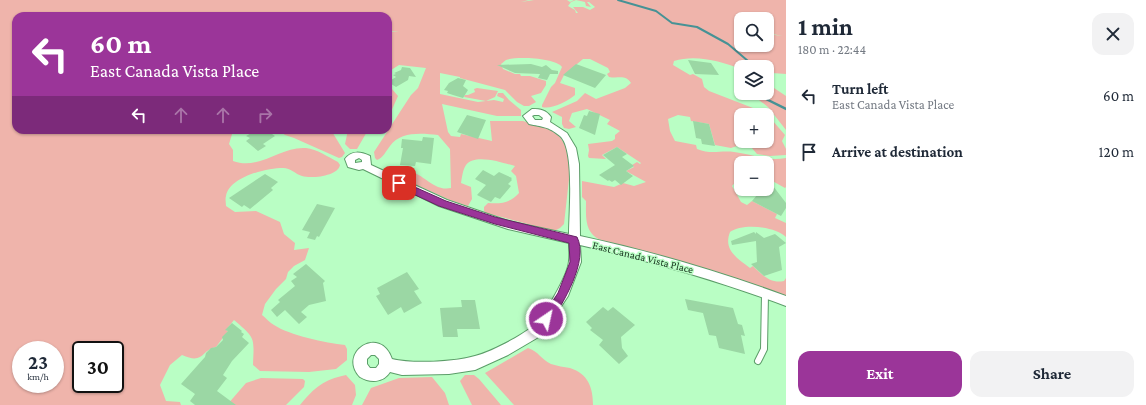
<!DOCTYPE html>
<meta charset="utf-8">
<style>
:root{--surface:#fff;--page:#f2f2f3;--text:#1f2937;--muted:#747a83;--accent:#9b3599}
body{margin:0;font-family:"Crimson Pro",serif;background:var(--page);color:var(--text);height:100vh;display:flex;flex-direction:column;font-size:15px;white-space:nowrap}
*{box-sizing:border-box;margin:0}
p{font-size:13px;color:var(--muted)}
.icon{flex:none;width:22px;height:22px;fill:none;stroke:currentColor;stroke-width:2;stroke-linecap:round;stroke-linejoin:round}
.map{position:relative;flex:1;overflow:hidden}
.details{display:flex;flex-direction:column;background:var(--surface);width:360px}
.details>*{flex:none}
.top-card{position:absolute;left:12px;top:12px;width:380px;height:122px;border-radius:12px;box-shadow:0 1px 3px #0004;background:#9b3599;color:#fff;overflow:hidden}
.fabs{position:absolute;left:734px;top:12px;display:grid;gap:8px}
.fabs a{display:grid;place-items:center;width:40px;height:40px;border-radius:8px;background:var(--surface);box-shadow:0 1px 3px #0004;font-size:20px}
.speed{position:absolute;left:12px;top:341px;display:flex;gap:8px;font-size:20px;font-weight:700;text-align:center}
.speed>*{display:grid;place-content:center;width:52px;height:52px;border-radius:50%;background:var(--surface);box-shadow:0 1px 3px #0004;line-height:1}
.speed small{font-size:10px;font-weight:400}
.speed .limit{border:2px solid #111;border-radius:6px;background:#fff;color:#111}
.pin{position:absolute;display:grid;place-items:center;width:34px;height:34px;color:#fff;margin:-17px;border-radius:8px;box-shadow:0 2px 6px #0006}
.me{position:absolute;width:44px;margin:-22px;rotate:34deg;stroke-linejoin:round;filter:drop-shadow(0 0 3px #0008)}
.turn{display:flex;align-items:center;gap:14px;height:84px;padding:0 12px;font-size:18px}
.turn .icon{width:52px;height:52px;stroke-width:2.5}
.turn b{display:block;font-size:28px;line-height:34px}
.lanes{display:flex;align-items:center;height:38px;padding:0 12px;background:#0003;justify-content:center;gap:20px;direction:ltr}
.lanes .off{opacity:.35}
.round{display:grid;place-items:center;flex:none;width:42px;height:42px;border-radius:12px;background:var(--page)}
.head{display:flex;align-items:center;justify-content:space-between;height:68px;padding:0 12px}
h1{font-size:24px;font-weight:700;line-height:30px}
.primary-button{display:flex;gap:8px;margin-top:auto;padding:8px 12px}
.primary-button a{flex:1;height:46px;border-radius:12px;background:var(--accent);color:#fff;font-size:16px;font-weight:700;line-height:46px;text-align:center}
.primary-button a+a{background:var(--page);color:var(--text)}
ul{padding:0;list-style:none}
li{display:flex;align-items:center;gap:12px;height:56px;padding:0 12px}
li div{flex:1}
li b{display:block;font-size:15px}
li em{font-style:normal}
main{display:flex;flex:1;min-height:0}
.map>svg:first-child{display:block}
.green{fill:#efb4ab;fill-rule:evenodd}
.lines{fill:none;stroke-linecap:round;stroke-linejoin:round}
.stream-far1{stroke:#469295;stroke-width:2}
.stream{stroke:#469295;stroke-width:2.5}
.building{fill:#9bd7a4}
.lane-casing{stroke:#5b9d68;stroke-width:8}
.street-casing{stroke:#5b9d68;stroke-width:2}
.lane{stroke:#fff;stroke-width:6}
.street{fill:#fff;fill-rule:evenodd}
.route{fill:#9b3599;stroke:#652263}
.labels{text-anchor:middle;stroke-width:3;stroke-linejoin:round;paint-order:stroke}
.street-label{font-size:11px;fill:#17331d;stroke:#b9fec4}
</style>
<main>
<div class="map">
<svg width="786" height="405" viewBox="0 0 786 405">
<rect width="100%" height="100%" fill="#b9fec4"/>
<path class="green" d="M0,0H529L521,2L534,0H567L570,2L574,0H786V74L772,73L768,75V77L774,88L786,96V130L768,107L750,93H767V67H741V69C721,61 695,54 674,61L673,65L690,75L693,74L702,79L704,87L709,91L766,113L785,135L782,141L786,149V155L770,156L757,154L746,141H767V115H741V139L738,140L737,146L731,148L715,145L709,124L691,121L690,117L678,115L668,119L670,131L675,141L696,145L697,149C712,155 720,150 734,152C752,154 767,162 786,158V187L785,188L767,178V163H741V178H739L732,186L741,202L747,205L752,201L777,214L775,218L786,223V237C775,226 742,223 730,232C723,250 737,258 750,268L753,266C762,275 771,284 784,281L786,278V297L617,246C612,243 606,242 601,240C584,233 586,216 586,201L582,197V181L614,187L623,183L634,186L646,182L626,171L634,167L632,165L637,162L640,164L641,163L617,147L602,155L606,159L589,158L588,156L589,150L588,144L612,141L615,139V135L620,131L607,124L610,120L587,109L572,113L569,121L576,127L569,129L564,128L562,124V117L552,112L577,101L585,93L596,99L625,88L631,83C625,74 619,79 609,77L607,74L610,72L608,68L590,59H583L564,75L560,83L575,88V95C568,101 551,110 542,107V105L551,87L555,83L562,67C556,58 516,56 506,60C504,61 503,63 501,64L503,69L515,74H520L521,76H530L546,81V85L541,93L531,96L536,102L529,106H524L517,102L505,90L460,78V77L440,73V94L478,102L494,100L503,102L504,99L497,96L498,93H503L509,100L521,110V116H497L442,104L448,132L451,136L460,137L461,134L492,141L490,121H523L552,130L560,137L568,150L570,170L564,224L560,228L554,231L486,213L484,211V207L488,203C501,204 510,203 519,193L516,176L511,171L515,166C503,163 475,153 466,165C463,169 462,177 461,183L471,187L472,199L468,206L450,200L397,176L402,171C423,169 431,192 451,188L450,149L438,135C422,133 400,131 390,146C386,151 383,158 377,160L375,158L374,152L411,95L418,88L426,68L399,65L388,72V32H399L388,31V16H16V130H236L233,131L229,144L233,150V161C259,171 281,146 306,148C317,149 328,157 338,162L340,165C338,176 312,179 302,176C295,174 291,168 283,168C266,168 229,177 226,196C225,199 226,203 226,206L235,212L256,211L280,222L284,234L295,243L294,250L309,248L305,260L294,266L288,272L286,279L276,289L265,304L262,315C266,318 270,323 274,325C289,335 326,343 345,345L347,349V360L336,369L309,372L260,371L253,365C254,337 256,339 234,320L226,330L228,331L216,347C201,350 204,365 182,355L170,365L160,385L166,401L180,402L181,405H0ZM576,0L585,2L586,6L591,7L587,2H589L595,7L590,10L583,7H573L578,13H576L575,10L568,6L571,2ZM741,19H767V33L783,36L767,34V45H741V32L734,33L741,31ZM21,350H55V384H21ZM81,350H115V384H81Z
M388,88L392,89L398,96L390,114L391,120L388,124Z
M477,88L498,91L495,97L486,101L464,97L465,95H468L475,92L474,89Z
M278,130H331L345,153L342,157L339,158L294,138L285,135Z
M348,130H368L357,149H350L345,144Z
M528,348C538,351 542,360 551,364C557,366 564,367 570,368C588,374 593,387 593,405H514L485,373Z
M346,375L355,385L356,395L352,405H300C315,387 323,380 346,375Z
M465,375H474L479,379L501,405H472L460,381Z
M432,377L445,393L449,405H362L371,388L399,378Z
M261,378L303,379L305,381L304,387L286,405H227L246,383Z"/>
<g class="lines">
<path class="stream-far1" d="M618,0L656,11L672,23L697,27L728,44L748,61L747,67
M755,93L766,99"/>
<path class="stream" d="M764,98L786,109"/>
</g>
<path class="building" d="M688,60L711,63L719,75L695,74Z
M531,64L542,67L546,65L552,70L558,71V74H550L547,80L538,78L540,74L515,73L497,65Z
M576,64L606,75L595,88L563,75Z
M402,67L410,68L416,77L409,76L408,80L396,87L388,82L396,77L393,75L396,74L394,73L401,70Z
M458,78L466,80L463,86L468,90L463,98L453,95L447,93L448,91L444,90L449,83Z
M589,111L600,114L595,135L579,128L584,115L587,116Z
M467,115L486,120L478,139L457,132Z
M693,121L709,124L715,146L702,144L701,139L696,138Z
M257,130H266L275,136L263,144L266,146L258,151L246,141L250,138L246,136Z
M423,137L434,138L431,164L416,162L415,166L400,165L403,148H401L402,139L422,141Z
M617,147L627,154L622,157L634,166L626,171L633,176L621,185L615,180L612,182L609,180L608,181L599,175L615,165L603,155Z
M483,170L494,176L499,172L512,178L511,179L512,180L508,184L511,186L500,199L495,197L491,202L477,195L486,185L475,179Z
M265,174L278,182L271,188L273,190L250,209L244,205L242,207L229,198Z
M767,178L786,203V208L781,216L752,201L762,189H767Z
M317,204L335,208L319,237L317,236L315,240L307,238L310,232L302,230Z
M754,232L756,234V232L764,238L775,234L786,243L779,247L782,270L764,276L751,264L757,262L756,241L732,245L731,241Z
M306,264L325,281L323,283L326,301L309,305L301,312L307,317L299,324L285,310L277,317L271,310L280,302L278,300L295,286L291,281L297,277L293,274Z
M407,272L419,289L414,291L422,303L404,313L401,307L388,315L376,296L380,294L377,288Z
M685,299L733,308L738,324L742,325L745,336L741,335L745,354L719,348L716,336L709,335L703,313L688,310Z
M461,300H475L480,329H457L458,337H443L440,308L462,307Z
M603,307L608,311L613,307L635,325L621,337L622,348L628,356L619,364L599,345L603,340L590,330L592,328L586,322Z
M232,323L242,331L241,332L244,334L242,337L249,343L232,361L223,375L227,378L217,391L236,405H195L190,401L195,394L181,384L205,357L206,353L211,348L216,347L223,340L222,337L228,331L225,330Z"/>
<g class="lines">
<defs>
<path id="lane" d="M758,361L764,349L765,294"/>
<path id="street" d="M532,109C541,109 546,110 551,117L550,122L567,133L576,148L579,164L580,236C650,251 718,271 786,296V306C719,281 650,261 580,245L581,262L568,296L542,335L508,355L475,370L449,374L402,375L390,372C383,383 370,383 360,377C337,353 380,324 392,359C412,364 455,362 475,356C491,352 519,337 532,327C543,319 568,275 569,261C570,255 569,249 569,243L508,229L439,206L363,169L359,170L348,167L345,159C352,150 361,152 370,156L371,165L447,200L508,221L569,234C569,213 575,149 560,136C548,126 542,127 529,124L523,116ZM534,115H539L543,118L542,120H535L532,116ZM359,158L362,160V162L355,163V160ZM371,355H375L379,359V364L376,368H370L367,364V359Z"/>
</defs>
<use href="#lane" class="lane-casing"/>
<use href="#street" class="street-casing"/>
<use href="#lane" class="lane"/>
<use href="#street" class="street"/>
</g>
<path class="route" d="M399,180L446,201L495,217L577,237C589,261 563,303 550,323L546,324L542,323L541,319L558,293L570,262L569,243L495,224L439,206L396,186L395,183L396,181Z"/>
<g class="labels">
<g class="street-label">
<text transform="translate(643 257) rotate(14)" y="4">East Canada Vista Place</text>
</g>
</g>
</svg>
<div class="fabs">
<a><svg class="icon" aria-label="search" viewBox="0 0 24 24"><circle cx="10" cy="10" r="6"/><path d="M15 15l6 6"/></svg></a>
<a><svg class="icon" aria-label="layers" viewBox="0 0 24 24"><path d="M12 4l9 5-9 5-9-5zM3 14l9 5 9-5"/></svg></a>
<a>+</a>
<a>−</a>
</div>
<div class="speed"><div>23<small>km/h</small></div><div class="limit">30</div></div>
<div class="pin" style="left:399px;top:183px;background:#d93025"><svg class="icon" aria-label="arrive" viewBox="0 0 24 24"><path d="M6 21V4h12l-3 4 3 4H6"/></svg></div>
<svg class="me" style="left:546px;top:319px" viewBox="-20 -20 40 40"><circle r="17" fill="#9b3599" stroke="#fff" stroke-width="3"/><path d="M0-11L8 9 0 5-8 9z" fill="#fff"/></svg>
<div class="top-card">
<div class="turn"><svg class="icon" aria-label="left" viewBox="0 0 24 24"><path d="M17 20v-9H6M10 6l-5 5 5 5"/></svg><div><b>60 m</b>East Canada Vista Place</div></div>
<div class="lanes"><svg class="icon" aria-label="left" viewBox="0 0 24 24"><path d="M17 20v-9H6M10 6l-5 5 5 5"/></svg><svg class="icon off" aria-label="ahead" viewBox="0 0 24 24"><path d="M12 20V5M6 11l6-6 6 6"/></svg><svg class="icon off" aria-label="ahead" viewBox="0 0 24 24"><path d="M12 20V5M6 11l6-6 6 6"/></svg><svg class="icon off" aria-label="right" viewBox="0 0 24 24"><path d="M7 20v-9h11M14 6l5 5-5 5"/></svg></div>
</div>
</div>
<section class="details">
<div class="head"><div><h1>1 min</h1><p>180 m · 22:44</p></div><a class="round"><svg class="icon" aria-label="close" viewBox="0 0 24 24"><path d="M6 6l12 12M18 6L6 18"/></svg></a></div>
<ul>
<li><svg class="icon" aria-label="left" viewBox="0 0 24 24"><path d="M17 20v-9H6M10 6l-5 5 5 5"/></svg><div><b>Turn left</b><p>East Canada Vista Place</p></div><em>60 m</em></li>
<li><svg class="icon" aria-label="arrive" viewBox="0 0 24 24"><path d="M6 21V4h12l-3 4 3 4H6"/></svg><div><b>Arrive at destination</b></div><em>120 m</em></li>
</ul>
<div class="primary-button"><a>Exit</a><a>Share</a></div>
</section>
</main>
